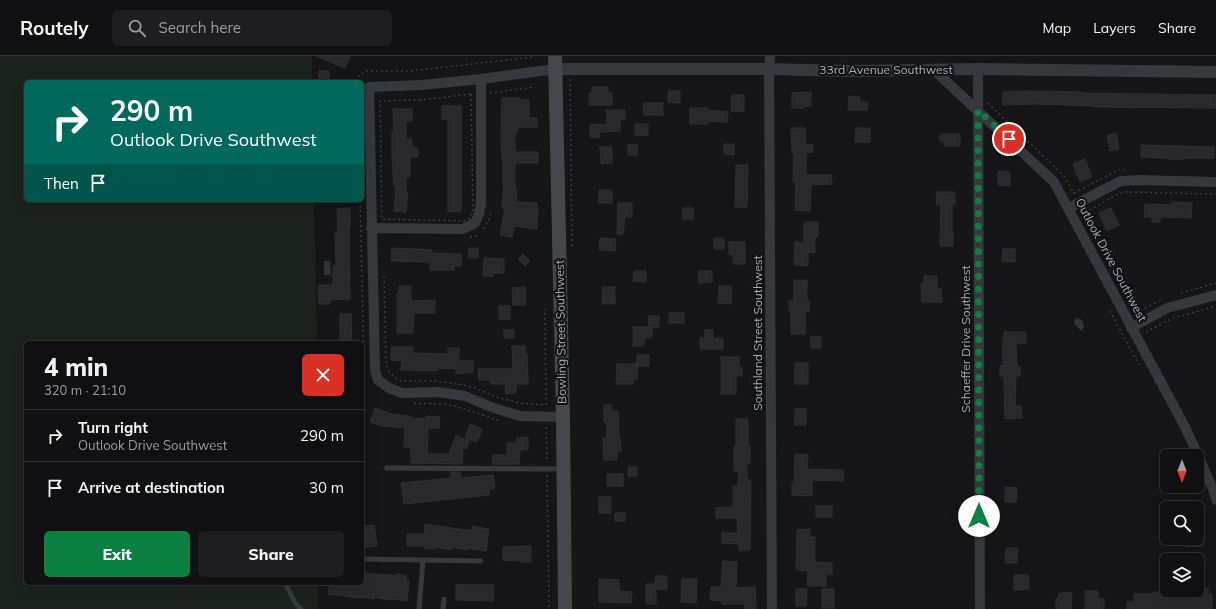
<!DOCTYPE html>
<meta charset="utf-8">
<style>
:root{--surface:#101012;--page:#1e1e20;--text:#f1f3f6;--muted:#9c9d9f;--line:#303032;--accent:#0b8043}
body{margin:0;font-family:Mulish,sans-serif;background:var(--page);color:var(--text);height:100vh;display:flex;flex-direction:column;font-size:15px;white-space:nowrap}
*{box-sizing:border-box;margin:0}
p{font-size:13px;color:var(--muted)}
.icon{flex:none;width:22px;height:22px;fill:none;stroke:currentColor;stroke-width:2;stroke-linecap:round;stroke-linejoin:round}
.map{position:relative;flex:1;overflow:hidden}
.details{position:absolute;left:24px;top:285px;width:340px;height:244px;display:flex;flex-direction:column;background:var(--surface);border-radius:6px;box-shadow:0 4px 16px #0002,0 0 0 1px var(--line)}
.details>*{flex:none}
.banner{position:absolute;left:24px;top:24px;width:340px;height:122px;border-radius:6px;box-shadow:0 4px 16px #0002,0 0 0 1px var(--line);background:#00695c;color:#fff;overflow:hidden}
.needle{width:26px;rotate:180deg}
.controls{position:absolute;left:1160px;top:393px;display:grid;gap:8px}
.controls a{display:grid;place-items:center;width:44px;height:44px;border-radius:6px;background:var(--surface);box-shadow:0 4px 16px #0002,0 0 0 1px var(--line);font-size:20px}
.pin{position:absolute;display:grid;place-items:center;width:34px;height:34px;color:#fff;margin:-17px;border:2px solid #fff;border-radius:50%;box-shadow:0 1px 4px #0007}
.me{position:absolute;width:44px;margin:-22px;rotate:0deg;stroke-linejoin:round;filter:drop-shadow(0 0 3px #0008)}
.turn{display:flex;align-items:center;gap:14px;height:84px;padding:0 20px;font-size:18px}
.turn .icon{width:52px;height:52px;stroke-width:2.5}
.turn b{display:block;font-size:28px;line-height:34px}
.then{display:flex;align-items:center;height:38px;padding:0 20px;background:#0003;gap:8px;font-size:15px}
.round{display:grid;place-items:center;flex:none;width:42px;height:42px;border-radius:6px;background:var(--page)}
.headline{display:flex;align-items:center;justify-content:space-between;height:68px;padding:0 20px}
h1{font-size:24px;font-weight:800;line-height:30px}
.cta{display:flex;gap:8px;margin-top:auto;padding:8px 20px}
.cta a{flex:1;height:46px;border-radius:6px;background:var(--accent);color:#fff;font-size:16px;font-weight:800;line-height:46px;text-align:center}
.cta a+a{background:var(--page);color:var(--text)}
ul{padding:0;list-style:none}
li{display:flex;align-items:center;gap:12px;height:52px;padding:0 20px;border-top:1px solid var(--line)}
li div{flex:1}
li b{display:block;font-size:15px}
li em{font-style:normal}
header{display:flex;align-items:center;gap:24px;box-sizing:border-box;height:56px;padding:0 20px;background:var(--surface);border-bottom:1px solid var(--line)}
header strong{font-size:19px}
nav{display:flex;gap:22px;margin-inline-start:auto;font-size:14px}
.search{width:280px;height:36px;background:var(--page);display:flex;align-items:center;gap:10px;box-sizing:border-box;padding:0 14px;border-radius:6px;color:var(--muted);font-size:15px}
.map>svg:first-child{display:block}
.green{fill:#1c231d}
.water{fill:#2c353c}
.building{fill:#29292c;stroke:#303034}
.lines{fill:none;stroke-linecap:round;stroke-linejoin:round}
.path{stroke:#3d3f44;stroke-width:1.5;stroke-dasharray:2 3;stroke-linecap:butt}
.service{stroke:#37383d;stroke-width:5}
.minor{stroke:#37383d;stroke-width:10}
.tertiary{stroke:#37383d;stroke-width:12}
.secondary{stroke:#45474d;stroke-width:14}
.route{stroke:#0b8043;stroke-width:7;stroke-dasharray:0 12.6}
.labels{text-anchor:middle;stroke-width:4;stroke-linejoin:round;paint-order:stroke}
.street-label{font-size:12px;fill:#a8adb8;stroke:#111113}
</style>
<header>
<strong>Routely</strong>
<div class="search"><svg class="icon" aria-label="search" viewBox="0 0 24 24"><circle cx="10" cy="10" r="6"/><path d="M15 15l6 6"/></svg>Search here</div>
<nav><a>Map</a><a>Layers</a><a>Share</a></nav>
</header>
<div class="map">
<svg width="1216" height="553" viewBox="0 0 1216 553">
<rect width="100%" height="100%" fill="#161618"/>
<path class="green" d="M0,0H312V26H26V144H314L317,287H26V527H318V553H0Z"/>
<path class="water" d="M324,205H330L331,219H324Z
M1077,262L1082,264L1084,271L1083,274L1081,275L1074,267L1075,263Z"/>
<path class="building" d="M316,0H350L345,12Z
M319,15H329V26H318Z
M592,31H608V36L612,37V49H589V37H592Z
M668,35H680V47L668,46Z
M1024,35L1081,36V37L1216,39V52L1093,51V50L1036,48L1003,49V36Z
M811,36V50H804V52H792V37Z
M732,39H744V55H731Z
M849,40L860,41V46H868L867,54H848Z
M502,42H519L520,44H529V62H537V71H518V76H515V96H538V107H515V133H517L516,146L537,147L538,159L537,173L514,170L512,181L500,179L505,152H502L504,128H503V103H502L501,80Z
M643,47H663V59H644Z
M442,50H461V155L448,156V63H442Z
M690,52H708V54L728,56L727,66L708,65V68H690Z
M393,53H412V65H406V83H412V92H418V101H410V121H406V137H408L406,156L394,155L396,130H394L392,101V76H394Z
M606,54H625V63H620V75L600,76L599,82L590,81V68L607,69Z
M635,68H648V79H635Z
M791,72H805L806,89L812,88L813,96L806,97V119H831L832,128L811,129L810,155L795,154L796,126H793L794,97H792Z
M856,72H870V86H855Z
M1116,77L1119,93L1110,95L1107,79Z
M940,78H960V90H944V85H940Z
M637,88V99H628V89Z
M724,88H734V99L724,98Z
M1141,89L1214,91V102H1185V103H1168V102L1141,101Z
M600,91H612V107L601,108Z
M1085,103L1092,121L1080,126L1073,108Z
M736,109H748L747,151H735Z
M998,115L1010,116V130L998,129Z
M599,134H612V147H598Z
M936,136H955V148H952V177H953V190H940L941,149H937Z
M1172,146L1192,147L1191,162L1160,161V166H1152V161H1144L1145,148L1172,149Z
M618,147H632V161H625L623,178H617Z
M350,152V171H349V195L350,243L330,244V248H319L318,229H333V210L336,209L335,176H338L337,153Z
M683,152H693V163H683Z
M1111,152L1119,169L1107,175L1099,157Z
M804,166H818V181H815V197L808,196V210L794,209L795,186L804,187Z
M600,182L616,183L615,195L599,194Z
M714,182H724V193H714Z
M729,186H745V208H733V198H729Z
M392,192L432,194V197L461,198V210H454V214H430V206L391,205Z
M469,192H478V202H468Z
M1003,193H1015V206L1002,205Z
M523,198L530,205L525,210L518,203Z
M484,202L504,203V217H493V220H483Z
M634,215H646V226L633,225Z
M698,215H712V226L699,227Z
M924,220H937V233H941L942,246H922L921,227H924Z
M794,224H807V245H810L809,256H805V278H791V256H789V245H794Z
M399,230H411V245L435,244V257H414L413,277H397V237H399Z
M719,230H732L731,248L718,247Z
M525,231L526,249H513L512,232Z
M603,231H615V248H602Z
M499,250H510V263H499Z
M669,257H684V267H669Z
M340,258H351L352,287H340Z
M648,260H659V271L652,272V282H644V290H633V271H649Z
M504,274H514V282H504Z
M705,274H713V282L723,283V293H700V282H705Z
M1004,276H1026V287H1016L1017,310L1020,311V320H1016L1015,350H1021L1022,362L1005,363L1004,320H1000V310H1003V282H1004Z
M811,280L821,281V292H811Z
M512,290H525V298H527L528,328H516V337L506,338L505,328H491V324H479L478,313H513Z
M391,291H413V297L448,298V292H459V305H473V316L456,318V313L437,312V315L401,314L402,305L391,304Z
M637,299H649V310H637Z
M721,301H739V311H742V320H736V338H721Z
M795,307H808V328H795Z
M617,308H637V323H633V328H616Z
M604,349H611V355H618L619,382H620L621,395H617V404H604L603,382H607L606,366H604Z
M375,352L391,358L410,360V362L426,363V360L440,361L439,372H428L427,398H449L456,380L469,385L466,393L463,392L462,408L411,407V392L404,391L405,372L385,370V371L370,366Z
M795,353H806V369H795Z
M736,363H748V390H750V407H747V424H751L750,494H739V488L722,487V477H738L737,462H716V452L733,451V430H738L739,415H734V390H736Z
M470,368L482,373L477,386L465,382Z
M528,381V393L520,394L519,408H492L493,399H507V387H517L516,382Z
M795,398L808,399L807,413L844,414L843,425L812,424V440L792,439V428H794Z
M628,411H637V420H628Z
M451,416H460L461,422L493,419L495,432L489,433V439L404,448L401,427L451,422Z
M607,418H623V430H607Z
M1005,431L1017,432L1016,446H1005Z
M599,441H611V457H599Z
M816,450H832V461H816Z
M615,457H625V465H615Z
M425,468L472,475V470L489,473L486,495L467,492V494L451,491V494L435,491V493L424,492L425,490H407V478H424Z
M374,469L377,490L364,492L363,486H362V470Z
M810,473V481H815V506L832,507V518H826V530H807L808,515L796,514L797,474Z
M1186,482H1203V490L1186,491Z
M531,490V506H521V505L503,504V491Z
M1006,492H1018L1017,507H1005Z
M723,505L737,506L736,532L755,531L756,553H745V548H722V545L710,544L711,531H721Z
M365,517L381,519L382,518L397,520V518L406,520V525H409L407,545L391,543V544L374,541V543L359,541V542L328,538L330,527H362V523H364Z
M1014,519H1028L1029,533L1014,534Z
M656,520H667V533H656V548H646V528H655Z
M599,523L619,524V535L632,536L631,547L599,546Z
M682,523H697L696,547L681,546Z
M456,529H494L493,545L456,544Z
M1197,532H1208V538H1212V553H1127V546H1134V538H1154L1153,536H1165V540L1194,541V534H1197Z
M796,533H807L806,550H796Z
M822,533H834V552H822Z
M1085,535H1098V543H1104V553H1085Z
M1059,537H1072L1071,553H1056V543H1058Z"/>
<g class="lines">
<path class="path" d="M570,23L572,191
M358,26L359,19L366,15H410L533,1
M490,37L534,31
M471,38L473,154L470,162L464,165L382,163L380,45L421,44Z
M988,47L1064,120L1074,138
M1074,137L1118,114H1126
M360,144L364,309
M1084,158L1127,242
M1081,159L1118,138L1125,136L1216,138
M484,173L490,161V155
M470,181L476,180L479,177
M384,220L386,307L388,314L394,321L401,325H434L458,328L473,331L496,341L519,347L546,349L545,253
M1181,237L1216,227
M1110,255L1139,309
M1136,257L1159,245
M1146,276L1171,263L1216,250
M414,347L443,348L455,350L501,365
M546,371L547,405
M547,419L549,553"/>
<path class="service" d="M386,412L563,413
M362,503L481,505
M285,527L295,547L301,553
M419,553L423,505
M443,553L444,543"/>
<path class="minor" d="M770,0L769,13L772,553
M556,13L481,23L421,29L369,31L375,314L378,324L389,332L402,337L439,336L465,340L491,351L520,360L563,361
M933,13L1054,126L1186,373L1213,433L1216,444
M978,13L980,553
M1069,152L1103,134L1121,125L1140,124L1216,126
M371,172L463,173L475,167L479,158L481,148V23
M1131,272L1167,252L1216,239"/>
<path class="tertiary" d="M556,13H769L849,15L978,13L1216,16"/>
<path class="secondary" d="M555,0L563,361L565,553"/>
</g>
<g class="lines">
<path class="route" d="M979,460L978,54L1009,83"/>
</g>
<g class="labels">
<g class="street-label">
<text x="886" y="18">33rd Avenue Southwest</text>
<text transform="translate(1111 204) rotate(62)" y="4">Outlook Drive Southwest</text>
<text transform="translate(561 276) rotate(-91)" y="4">Bowling Street Southwest</text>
<text transform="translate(758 277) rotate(-90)" y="4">Southland Street Southwest</text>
<text transform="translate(966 283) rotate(-90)" y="4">Schaeffer Drive Southwest</text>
</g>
</g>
</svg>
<div class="controls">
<a><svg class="needle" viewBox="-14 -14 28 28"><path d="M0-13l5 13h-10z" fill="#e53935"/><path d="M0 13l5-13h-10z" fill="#9c9d9f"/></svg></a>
<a><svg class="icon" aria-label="search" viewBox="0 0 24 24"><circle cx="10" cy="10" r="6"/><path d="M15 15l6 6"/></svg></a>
<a><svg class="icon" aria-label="layers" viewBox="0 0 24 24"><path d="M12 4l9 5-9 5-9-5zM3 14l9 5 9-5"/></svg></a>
</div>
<div class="pin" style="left:1009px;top:83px;background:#d93025"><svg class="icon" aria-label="arrive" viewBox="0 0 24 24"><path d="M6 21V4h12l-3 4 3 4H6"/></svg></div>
<svg class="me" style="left:979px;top:460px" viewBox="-20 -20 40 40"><circle r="19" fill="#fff"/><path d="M0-13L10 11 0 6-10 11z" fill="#0b8043"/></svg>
<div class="banner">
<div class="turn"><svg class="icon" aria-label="right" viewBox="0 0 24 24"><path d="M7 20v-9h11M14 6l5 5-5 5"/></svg><div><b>290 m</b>Outlook Drive Southwest</div></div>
<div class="then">Then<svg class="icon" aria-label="arrive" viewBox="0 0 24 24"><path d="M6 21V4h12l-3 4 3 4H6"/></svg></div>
</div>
<section class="details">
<div class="headline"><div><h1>4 min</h1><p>320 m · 21:10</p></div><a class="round" style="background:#d93025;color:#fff"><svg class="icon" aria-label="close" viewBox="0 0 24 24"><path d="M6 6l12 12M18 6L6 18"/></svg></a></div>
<ul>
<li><svg class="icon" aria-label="right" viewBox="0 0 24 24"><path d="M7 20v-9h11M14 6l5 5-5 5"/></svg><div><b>Turn right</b><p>Outlook Drive Southwest</p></div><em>290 m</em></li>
<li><svg class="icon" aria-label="arrive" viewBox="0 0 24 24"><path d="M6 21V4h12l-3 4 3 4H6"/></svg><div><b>Arrive at destination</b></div><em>30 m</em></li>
</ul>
<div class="cta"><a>Exit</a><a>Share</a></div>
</section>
</div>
